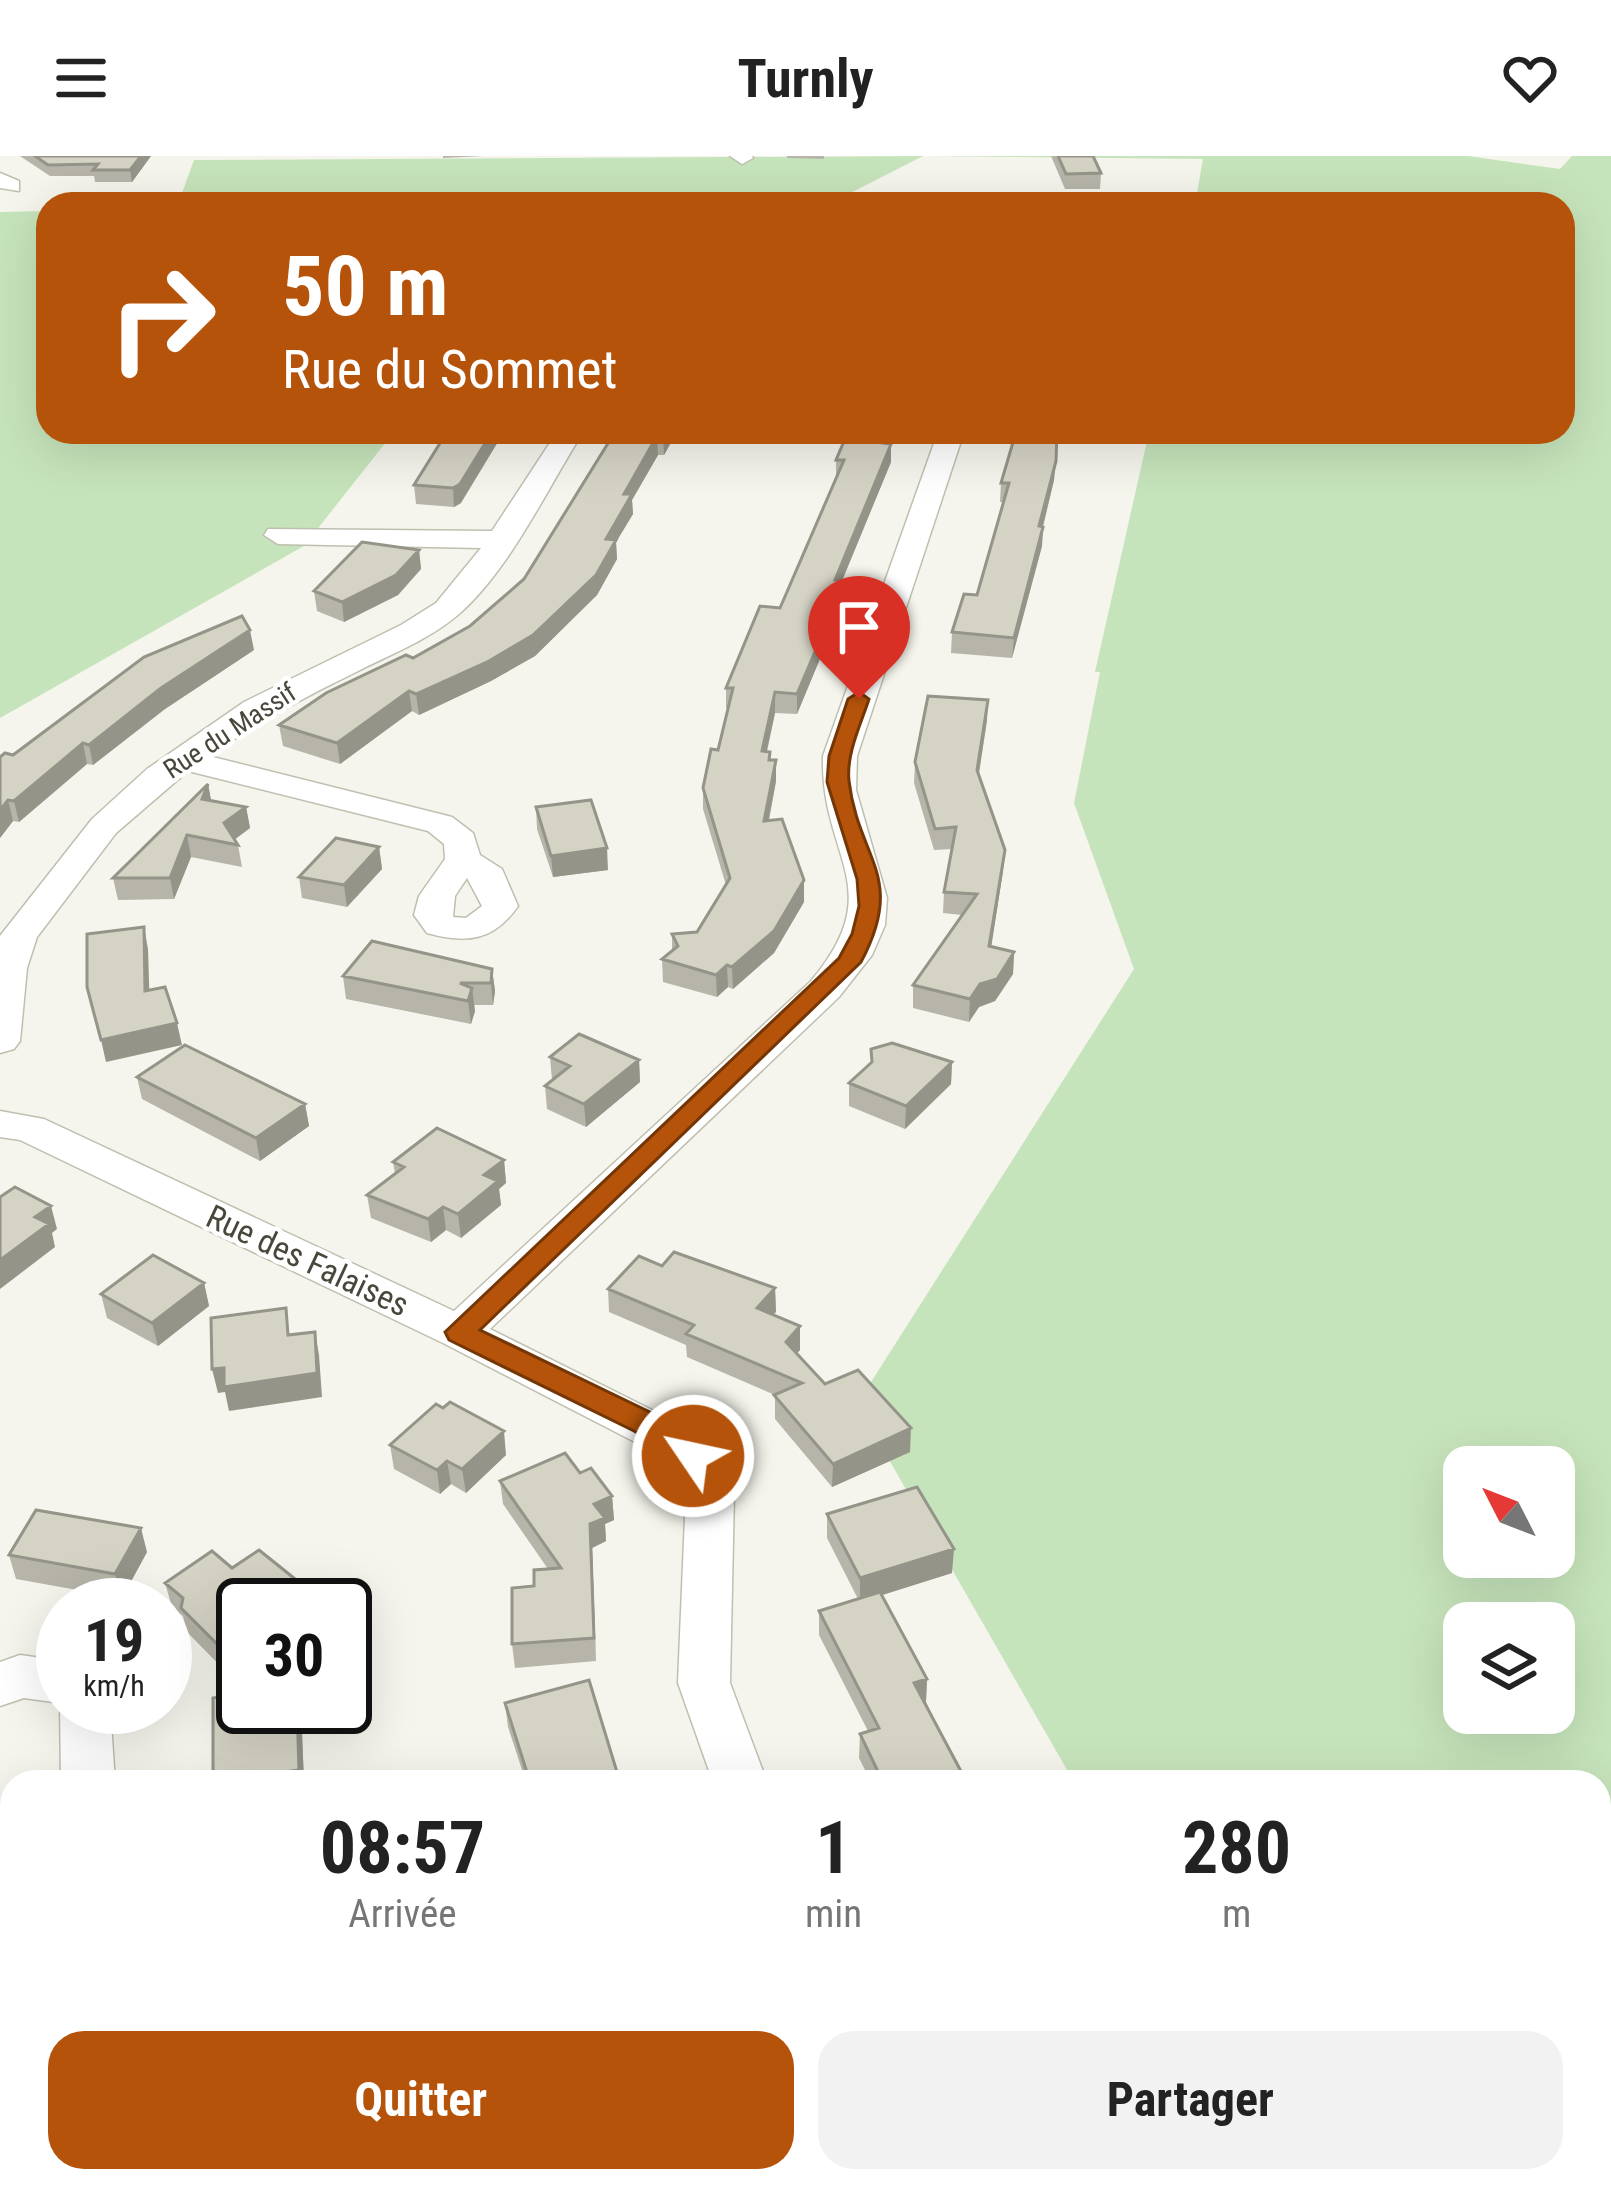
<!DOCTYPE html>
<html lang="fr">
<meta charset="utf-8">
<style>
:root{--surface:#fff;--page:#f2f2f2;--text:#222;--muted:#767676;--accent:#b45309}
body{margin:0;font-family:"Roboto Condensed",sans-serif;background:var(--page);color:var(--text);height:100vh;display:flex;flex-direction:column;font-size:45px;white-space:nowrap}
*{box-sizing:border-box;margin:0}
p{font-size:39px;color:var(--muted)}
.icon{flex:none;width:66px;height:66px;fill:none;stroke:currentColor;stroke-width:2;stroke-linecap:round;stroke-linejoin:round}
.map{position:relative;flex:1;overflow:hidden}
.panel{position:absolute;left:0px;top:1614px;width:1611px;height:423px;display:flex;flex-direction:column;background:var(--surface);border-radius:36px 36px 0 0;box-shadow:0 12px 48px #0002}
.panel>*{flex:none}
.banner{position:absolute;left:36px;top:36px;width:1539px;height:252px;border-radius:36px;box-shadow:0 12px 48px #0002;background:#b45309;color:#fff;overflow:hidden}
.needle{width:78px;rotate:312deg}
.tools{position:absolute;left:1443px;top:1290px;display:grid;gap:24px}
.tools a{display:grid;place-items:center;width:132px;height:132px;border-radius:24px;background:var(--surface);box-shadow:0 12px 48px #0002;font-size:60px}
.speed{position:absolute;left:36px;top:1422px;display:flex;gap:24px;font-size:60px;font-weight:700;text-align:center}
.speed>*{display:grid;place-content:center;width:156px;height:156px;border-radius:50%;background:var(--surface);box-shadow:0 12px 48px #0002;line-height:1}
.speed small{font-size:30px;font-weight:400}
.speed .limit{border:6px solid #111;border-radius:18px;background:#fff;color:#111}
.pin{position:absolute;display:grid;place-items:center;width:102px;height:102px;color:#fff;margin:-123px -51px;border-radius:50% 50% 50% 0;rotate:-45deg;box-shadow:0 0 12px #0007}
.pin .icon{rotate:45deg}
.me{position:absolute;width:132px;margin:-66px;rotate:304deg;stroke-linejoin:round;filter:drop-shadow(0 0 9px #0008)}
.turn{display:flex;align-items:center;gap:42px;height:252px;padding:0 48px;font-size:54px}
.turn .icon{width:156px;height:156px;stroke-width:2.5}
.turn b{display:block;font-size:84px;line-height:102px}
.eta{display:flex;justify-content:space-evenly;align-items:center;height:204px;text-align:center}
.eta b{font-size:72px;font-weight:700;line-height:84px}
.primary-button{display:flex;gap:24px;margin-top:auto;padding:24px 48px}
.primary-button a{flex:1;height:138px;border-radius:36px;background:var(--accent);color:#fff;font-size:48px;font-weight:700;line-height:138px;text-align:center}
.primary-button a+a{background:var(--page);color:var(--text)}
header{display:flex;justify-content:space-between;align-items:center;height:156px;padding:0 48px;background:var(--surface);font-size:54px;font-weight:700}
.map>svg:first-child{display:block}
.green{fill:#c6e4bb;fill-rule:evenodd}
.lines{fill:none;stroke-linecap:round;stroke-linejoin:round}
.minor-casing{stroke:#bfbfb0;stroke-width:3}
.minor{fill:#fff;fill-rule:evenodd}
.wall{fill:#b7b5a9}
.shaded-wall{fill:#959489}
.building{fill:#d5d3c4;stroke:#959489;stroke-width:3}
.route{fill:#b45309;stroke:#753606;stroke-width:3}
.labels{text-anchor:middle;stroke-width:9;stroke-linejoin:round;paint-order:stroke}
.far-street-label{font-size:27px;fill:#49473b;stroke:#fff}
.street-label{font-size:33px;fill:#49473b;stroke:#fff}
</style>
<header><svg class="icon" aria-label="menu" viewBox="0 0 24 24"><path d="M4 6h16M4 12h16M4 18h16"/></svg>Turnly<svg class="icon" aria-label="heart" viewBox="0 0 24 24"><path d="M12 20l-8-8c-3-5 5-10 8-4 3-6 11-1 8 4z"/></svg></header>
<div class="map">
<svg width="1611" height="2036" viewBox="0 0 1611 2036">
<rect width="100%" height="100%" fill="#f5f5ed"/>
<path class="green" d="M923,0L829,48H178L194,4Z
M926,0H1468L1560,13L1572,0H1611V2036H1268L1263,2025H1599V1626H1074L857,1248L1134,813L1074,647L1100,516H1095L1149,276H1563V48H1195L1203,3ZM1464,1311H1554V1401H1464ZM1464,1467H1554V1557H1464Z
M48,55V276H394L304,390L0,562V56Z"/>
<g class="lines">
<defs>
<path id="minor" d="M730,0H752L753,2L742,8Z
M0,17L19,25V35L0,32Z
M557,276H583C546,335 510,413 459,458C429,484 389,499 354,517C303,542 256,567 209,600L452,661L473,677L480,699L502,713L518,750C494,785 467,788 427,777L414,759L419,740L445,703L444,688L428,675L188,615L116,677L37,781L27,812L20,885L14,893L0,897V780L92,663L147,613L244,546L401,469L436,447L481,392L278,388L264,379L268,373L492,375ZM467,722L482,750L466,762L453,761L455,740Z
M938,276H964L857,600L856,634L887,742L885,769L872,799L839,841L490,1173L700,1278L718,1299L734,1337L730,1527L767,1626H713L678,1527L686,1337L679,1318L666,1302L443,1187L20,984L0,981V955L44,963L454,1155L811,825C890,731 820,702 823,600Z
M20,1499L63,1505V1551H110L115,1626H61L60,1547L24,1542L0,1550V1506Z
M0,1773L12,1778V1831L0,1826Z
M871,2025H933L937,2036H875Z"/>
</defs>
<use href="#minor" class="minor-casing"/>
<use href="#minor" class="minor"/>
</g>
<path class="wall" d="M20,0H151L132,26H95L94,20H50Z
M443,0H484L443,2Z
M787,0H824V3L787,2Z
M1051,0H1093L1101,17L1100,33H1065Z
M447,276L461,347L454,351L416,348L414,329Z
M615,276H677L664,299H658L632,344L633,358L616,386L617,403L597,439L535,500L491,525L419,559L412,555L340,608L283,590L279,569L413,502L470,470L524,423Z
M891,288V306L842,425L844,445L797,558L775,557L767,596H770V604H776V625L769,665L804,746L774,797L733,833L728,831L717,841L663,826L662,803L672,794V778L697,776L726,729L703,653V632L718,594L728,552H726V532L780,452L836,322V304Z
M1054,324L1043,371L1042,390L1012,502L951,497L952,476L977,439L1003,346H1000L1001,327Z
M419,394L421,413L398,439L344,466L317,455L314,435Z
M254,494L165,553L93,609L87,608L19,666L13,665L0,682L13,599Z
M987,564L979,618L1003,715L991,790L1014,796L1013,818L995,845L979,851L969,866L913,852V829L962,759L943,757L944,736L952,693L934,694L914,627L915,606Z
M208,628L211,645L246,651L250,672L234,684L238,689L242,711L191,701L174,743L118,744L113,722Z
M536,651L608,714L553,721L537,673Z
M379,691L382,713L347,751L302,742L299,721Z
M492,813L495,835L493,849H474L475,855L471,868L346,843L343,820Z
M871,893L952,906L951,928L905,973L849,950V927L871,907Z
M550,901L639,904L640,926L586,971L547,953L545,930L552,924Z
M137,921L305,948L309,970L260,1005L142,943Z
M504,1004L506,1027L499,1033L501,1049L461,1082L446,1074L431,1086L371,1062L367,1039L395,1018L393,1006Z
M662,1110L775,1132L776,1156L772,1159L800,1170V1194L797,1197L825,1228L910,1296L832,1331L775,1263V1239L687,1201L686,1189L609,1156L608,1133Z
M204,1127L209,1150L158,1190L107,1162L101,1138Z
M390,1289L506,1299L466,1337L451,1328L440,1338L394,1313Z
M500,1325L612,1340L614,1364L605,1368L606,1385L592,1392L596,1505L515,1512L512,1488L534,1430L548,1413L503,1348Z
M827,1358L952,1417L882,1439L927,1523L926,1546L964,1626H871L859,1602L860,1578L868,1575L819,1479V1455L858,1443L827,1382Z
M147,1396L122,1442L16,1423L9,1399Z
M232,1412L315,1439L316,1449H243V1519L235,1525L187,1476L183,1460L172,1451L165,1427Z
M505,1547L620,1626H526L508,1571Z
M243,1551H301L304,1626H213Z
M1047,2025H1174L1180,2036H1053Z"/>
<path class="shaded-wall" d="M141,0H151L132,26L130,14Z
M492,276H504L461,347L454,351L453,332Z
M666,276H677L664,299L663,281Z
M888,276H896L883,306V287Z
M657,280L658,299L632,344L633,358L616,386L617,403L597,439L535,500L491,525L419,559L416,538L606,383L624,338Z
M891,288V306L834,444L835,424Z
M1056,305L1054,324L1038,390L1039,370Z
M1043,371L1042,390L1012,502L1014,482Z
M419,394L421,413L398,439L344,466L342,446Z
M845,425L844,445L797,558V538Z
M250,474L254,494L165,553L93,609L89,589L161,532Z
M409,535L412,555L340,608L337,587Z
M775,536V557L762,616V595Z
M988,544L987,564L976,635L977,614Z
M83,587L87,608L19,666L14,645Z
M776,604V625L764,687V665Z
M208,628L212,649L202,643Z
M8,644L13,665L0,682V654Z
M246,651L250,672L227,689L224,667Z
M187,679L191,701L174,743L170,722Z
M379,691L382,713L347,751L344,729Z
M607,692L608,714L553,721L551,700Z
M1005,694L1003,715L988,812L989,790Z
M804,724V746L774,797L733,833L732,811Z
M144,771L148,793L150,857L145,835Z
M1014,796L1013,818L995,845L979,851L969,866L970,843L980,828Z
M727,809L728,831L717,841L716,819Z
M492,813L495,835L493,849L491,827Z
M472,832L475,855L471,868L468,845Z
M177,867L182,889L106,906L101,884Z
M639,904L640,926L586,971L584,948Z
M952,906L951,928L905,973L906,950Z
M305,948L309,970L260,1005L256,982Z
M504,1004L506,1027L499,1033L501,1049L461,1082L458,1058L484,1019Z
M51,1050L57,1073L52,1077L55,1091L0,1133V1104L35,1061Z
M443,1051L446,1074L431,1086L428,1063Z
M204,1127L209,1150L158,1190L152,1167Z
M775,1132L776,1156L757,1176V1152Z
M800,1170V1194L786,1209V1186Z
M315,1176L319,1199L322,1241L229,1255L225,1236L218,1237L212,1213Z
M911,1272L910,1296L832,1331L833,1308Z
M504,1275L506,1299L466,1337L462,1313Z
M447,1305L451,1328L440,1338L437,1314Z
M612,1340L614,1364L605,1368L606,1385L592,1392L596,1505L590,1368L594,1348Z
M141,1372L147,1396L122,1442L115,1418Z
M954,1393L952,1417L860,1446V1422Z
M315,1439L316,1449H301Z
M243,1491V1519L235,1525L230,1501Z
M927,1523L926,1546L914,1527Z
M297,1551H301L304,1626H302L299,1614Z
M12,1986V2020L0,2035V2001Z"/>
<path class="building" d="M35,0H141L130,14H93L98,8L48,9Z
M1058,0H1093L1101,17L1066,18Z
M447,276H492L460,328L453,332L414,329Z
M615,276H666L663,281L657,280L624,338H632L606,383L616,384L596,419L533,479L489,505L416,538L409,535L337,587L279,569L326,537L406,499L413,502L470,470L524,423Z
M848,276H888L883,287L891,288L835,424L845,425L797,538L775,536L762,595L770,596L769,604H776L764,665L782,663L804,724L774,775L732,811L727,809L716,819L662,803L678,790L672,778L697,776L730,722L703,632L711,593L718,594L733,532H726L760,450L780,452L844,304H836Z
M1016,276H1057L1056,305L1039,370L1043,371L1014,482L952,476L964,438L977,439L1009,327H1001Z
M362,386L419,394L396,419L342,446L314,435Z
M242,460L250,474L161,532L89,589L83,587L14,645L8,644L0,654V601L5,597L13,599L144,501Z
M928,540L988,544L977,614L1005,694L989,790L1014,796L997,823L980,828L970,843L913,829L977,738L944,736L956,671L935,673L915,606Z
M208,628L202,643L246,651L224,667L238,689L187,679L170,722H113Z
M591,644L607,692L551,700L536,651Z
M336,682L379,691L344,729L299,721Z
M144,771L145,835L165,831L177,867L101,884L87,831V778Z
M372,785L492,813L491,827H460L472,832L468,845L343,820Z
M579,878L639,904L584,948L545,930L570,910L550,901Z
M892,887L952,906L906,950L849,927L872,906L871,893Z
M185,889L305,948L256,982L137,921Z
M437,972L504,1004L484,1019L498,1025L458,1058L443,1051L428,1063L367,1039L404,1011L393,1006Z
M15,1031L51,1050L35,1061L49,1068L0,1104V1041Z
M674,1096L775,1132L757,1152L800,1170L786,1186L825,1228L858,1214L911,1272L833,1308L774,1239L802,1227L686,1178L694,1169L608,1133L639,1100L662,1110Z
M153,1099L204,1127L152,1167L101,1138Z
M286,1152L288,1179L315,1176L317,1217L224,1231V1212L212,1213L211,1162Z
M450,1246L504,1275L462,1313L447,1305L437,1314L390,1289L436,1248L443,1252Z
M565,1297L580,1317L591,1312L612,1340L594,1348L605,1362L590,1368L594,1482L512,1488V1432L534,1430V1414L561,1412L500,1325Z
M917,1331L954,1393L860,1422L827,1358Z
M36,1354L141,1372L115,1418L9,1399Z
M259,1394L315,1439L301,1449H243V1491L230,1501L181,1452L183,1442L165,1427L212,1395L232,1412Z
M880,1436L927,1523L914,1527L964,1621L949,1626H883L860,1578L879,1572L819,1455Z
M589,1524L620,1626H530L505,1547Z
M243,1537V1551H297L299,1614L213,1626V1542Z
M0,1943L12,1949V1986L0,2001Z
M87,2025H189L207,2036H78Z
M1064,2025H1174L1180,2036H1069Z"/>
<path class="route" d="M859,536L869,543C861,568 846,598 849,625C858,703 907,720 861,806L480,1174L656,1259L704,1292L709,1300L704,1308L693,1311L634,1275L449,1184L445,1176L839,802L852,778L859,750L857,723L827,626L829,600L848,543Z"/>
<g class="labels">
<g class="far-street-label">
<text transform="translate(230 575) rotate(-33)" y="9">Rue du Massif</text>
</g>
<g class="street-label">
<text transform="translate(308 1104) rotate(25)" y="12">Rue des Falaises</text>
</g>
</g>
</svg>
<div class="tools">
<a><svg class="needle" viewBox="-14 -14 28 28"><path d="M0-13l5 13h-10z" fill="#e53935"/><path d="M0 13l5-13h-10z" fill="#767676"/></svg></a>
<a><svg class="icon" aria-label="layers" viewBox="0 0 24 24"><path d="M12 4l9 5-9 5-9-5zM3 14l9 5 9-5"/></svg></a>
</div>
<div class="speed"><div>19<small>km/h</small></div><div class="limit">30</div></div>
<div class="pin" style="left:859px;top:543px;background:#d93025"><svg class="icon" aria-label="arrive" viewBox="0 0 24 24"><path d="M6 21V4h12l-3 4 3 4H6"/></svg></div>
<svg class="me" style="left:693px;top:1300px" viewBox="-20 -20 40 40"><circle r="17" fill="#b45309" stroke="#fff" stroke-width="3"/><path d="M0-11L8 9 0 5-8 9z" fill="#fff"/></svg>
<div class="banner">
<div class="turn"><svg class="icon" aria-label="right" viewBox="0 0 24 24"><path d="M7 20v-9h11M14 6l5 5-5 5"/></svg><div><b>50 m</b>Rue du Sommet</div></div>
</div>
<section class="panel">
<div class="eta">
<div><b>08:57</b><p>Arrivée</p></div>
<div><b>1</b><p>min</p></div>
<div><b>280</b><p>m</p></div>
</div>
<div class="primary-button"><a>Quitter</a><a>Partager</a></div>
</section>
</div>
